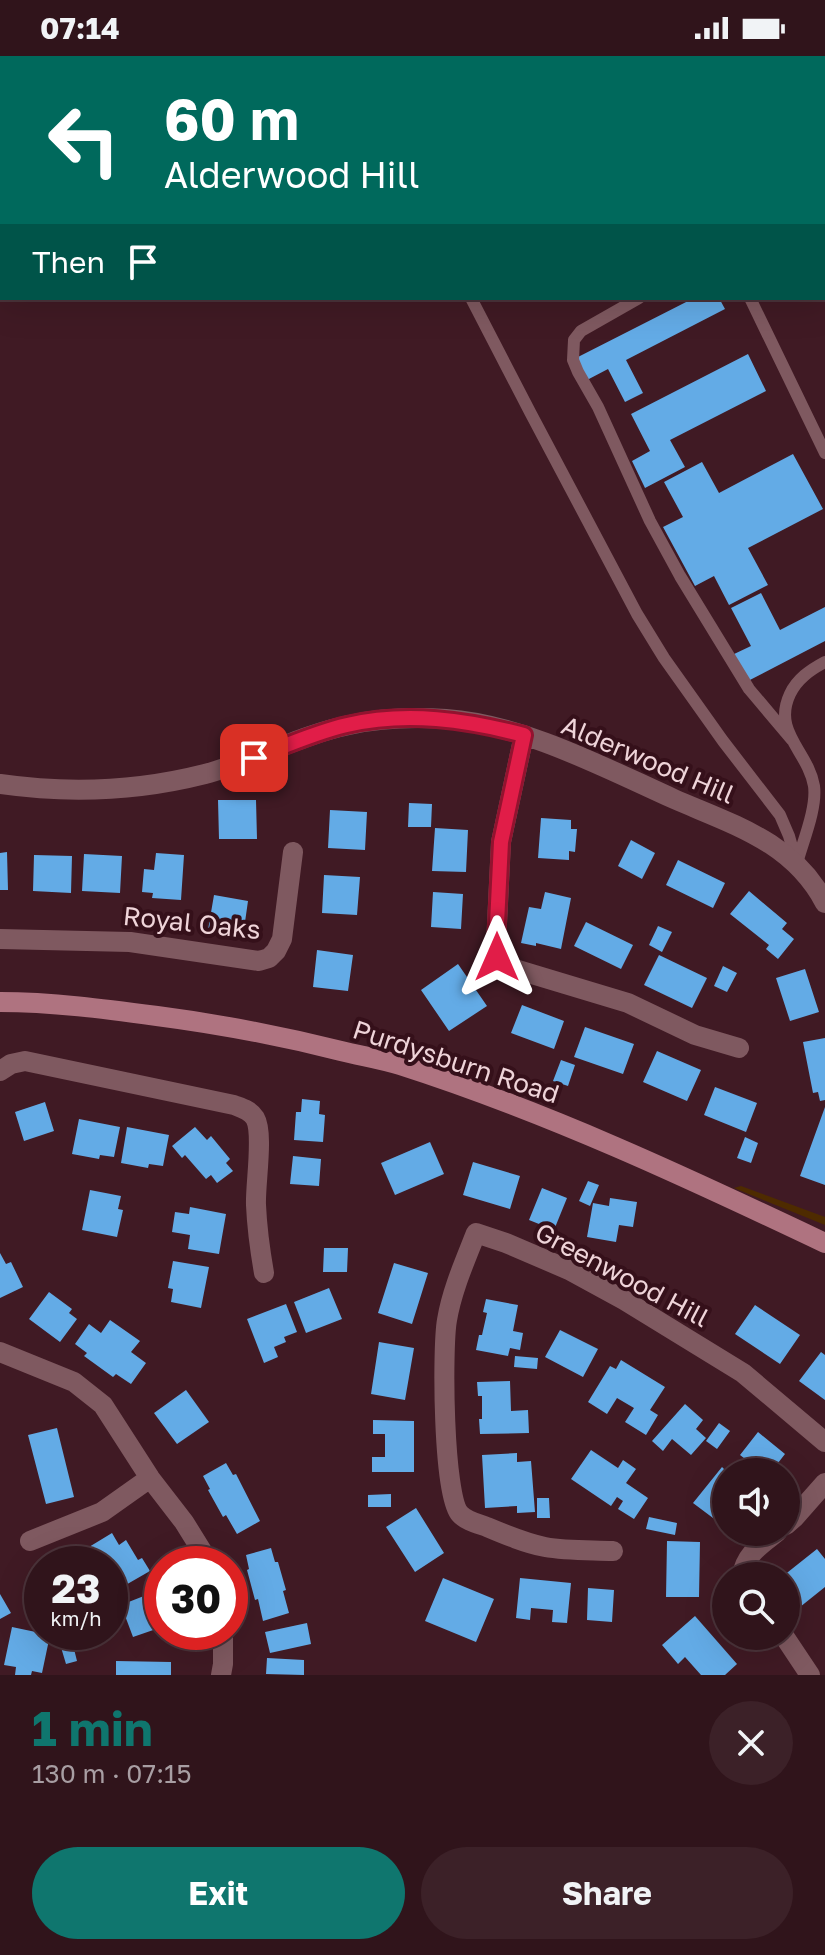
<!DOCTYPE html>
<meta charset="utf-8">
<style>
:root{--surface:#30141b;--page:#3c2128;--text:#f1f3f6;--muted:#a89ea3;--line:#4b333a;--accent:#0f766e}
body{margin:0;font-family:"Golos Text",sans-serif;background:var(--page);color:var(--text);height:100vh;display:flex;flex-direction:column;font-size:30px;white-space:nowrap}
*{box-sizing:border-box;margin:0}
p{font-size:26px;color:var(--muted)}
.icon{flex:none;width:44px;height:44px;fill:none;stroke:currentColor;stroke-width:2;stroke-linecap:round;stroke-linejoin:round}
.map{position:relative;height:1619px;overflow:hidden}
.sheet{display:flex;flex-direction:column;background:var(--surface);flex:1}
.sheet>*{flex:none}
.hud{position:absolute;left:0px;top:0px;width:826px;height:244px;box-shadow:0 8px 32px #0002,0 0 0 2px var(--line);background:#00695c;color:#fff;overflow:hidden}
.fabs{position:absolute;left:712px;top:1402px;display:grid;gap:16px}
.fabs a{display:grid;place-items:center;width:88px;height:88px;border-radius:50%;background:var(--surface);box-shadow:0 8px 32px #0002,0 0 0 2px var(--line);font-size:40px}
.speed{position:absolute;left:24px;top:1490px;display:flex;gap:16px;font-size:40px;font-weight:700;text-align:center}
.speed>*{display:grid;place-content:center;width:104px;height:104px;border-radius:50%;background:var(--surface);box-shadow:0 8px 32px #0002,0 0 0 2px var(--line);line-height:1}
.speed small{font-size:20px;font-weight:400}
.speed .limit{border:12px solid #d22;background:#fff;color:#111}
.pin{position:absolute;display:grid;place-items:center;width:68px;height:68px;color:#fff;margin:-34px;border-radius:16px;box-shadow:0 4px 12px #0006}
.me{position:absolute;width:88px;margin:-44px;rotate:0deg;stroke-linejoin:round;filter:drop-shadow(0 0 6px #0008)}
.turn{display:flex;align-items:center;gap:28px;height:168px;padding:0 32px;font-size:36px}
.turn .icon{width:104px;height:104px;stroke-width:2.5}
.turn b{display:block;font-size:56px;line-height:68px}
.then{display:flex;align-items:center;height:76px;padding:0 32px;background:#0003;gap:16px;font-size:30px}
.round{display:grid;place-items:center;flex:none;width:84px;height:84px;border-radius:42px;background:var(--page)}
.overview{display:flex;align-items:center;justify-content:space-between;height:136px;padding:0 32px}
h1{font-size:48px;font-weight:700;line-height:60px;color:var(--accent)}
.button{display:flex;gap:16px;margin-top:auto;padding:16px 32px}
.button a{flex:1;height:92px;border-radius:48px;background:var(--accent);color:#fff;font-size:32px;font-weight:700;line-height:92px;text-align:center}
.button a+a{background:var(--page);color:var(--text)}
.status{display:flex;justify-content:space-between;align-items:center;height:56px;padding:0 40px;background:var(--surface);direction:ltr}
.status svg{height:22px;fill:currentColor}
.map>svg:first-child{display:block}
.green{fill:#4e2b00}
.building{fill:#63abe6}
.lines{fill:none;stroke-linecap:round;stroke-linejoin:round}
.lane{stroke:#7f5960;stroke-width:12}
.street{stroke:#7f5960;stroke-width:20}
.secondary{stroke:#af7380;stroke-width:20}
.route-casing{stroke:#92132f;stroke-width:20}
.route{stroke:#e11d48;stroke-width:14}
.labels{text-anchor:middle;stroke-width:8;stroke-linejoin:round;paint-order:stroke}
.street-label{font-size:26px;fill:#efd4d9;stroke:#35101a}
</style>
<div class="status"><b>07:14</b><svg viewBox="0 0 49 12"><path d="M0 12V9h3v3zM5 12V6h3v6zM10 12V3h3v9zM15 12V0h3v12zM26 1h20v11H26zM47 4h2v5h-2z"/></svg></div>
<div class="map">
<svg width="825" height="1619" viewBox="0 0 825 1619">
<rect width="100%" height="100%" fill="#401a24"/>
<path class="green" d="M741,1130L825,1161V1169L734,1132Z"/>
<path class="building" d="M694,242H719L725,253L626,304L643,337L625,346L608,313L587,324L576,302Z
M748,298L766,335L670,384L685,411L645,432L632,405L650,395L631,358Z
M793,398L823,453L748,492L768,529L729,549L714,520L695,530L663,471L683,461L664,426L702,406L719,437Z
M761,537L780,574L825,551V585L746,626L732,599L751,590L731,552Z
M218,744H256L257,783H219Z
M409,747L432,748L431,771H408Z
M330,754L367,756L365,794L328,792Z
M541,762L571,764V773H577L575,796L569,795V804L538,802Z
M435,772L468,774L466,816L432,815Z
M631,784L655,797L642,823L618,810Z
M7,796L8,834H0V797Z
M156,797L184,799L181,844L152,842L153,837L142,836L144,813L154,814Z
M84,798L122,800L120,837L82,835Z
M34,799L72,800L71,837L33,835Z
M678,804L725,827L713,852L666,829Z
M324,819L360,821L357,859L322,857Z
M749,835L787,867L782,873L794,883L778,903L766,893L769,889L730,858Z
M433,836L463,838L461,873L431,871Z
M545,836L571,842L561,893L536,887V890L521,887L529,851L541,853Z
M214,839L248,845L243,880L208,874Z
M586,866L633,889L621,913L574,890Z
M658,870L672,876L662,896L649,889Z
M317,894L353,899L348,935L313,931Z
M659,899L707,922L692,952L644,929Z
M458,908L487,950L449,975L421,934Z
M723,910L737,917L727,936L714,930Z
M805,913L819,956L790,965L776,922Z
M522,949L564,965L554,993L511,977Z
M585,971L634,988L623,1018L574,1001Z
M825,982V1044L820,1045L818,1036L813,1037L803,986Z
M657,995L701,1014L687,1045L643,1026Z
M561,1004L575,1009L568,1030L553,1025Z
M715,1031L757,1047L746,1076L704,1059Z
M302,1043L320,1045L319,1058L325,1059L323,1086L294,1084L296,1056H301Z
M45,1046L54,1075L24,1085L15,1056Z
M825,1051V1129L800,1120Z
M79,1063L120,1071L114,1101L100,1099L99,1103L72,1098Z
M127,1071L169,1079L163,1110L149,1108L148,1112L121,1107Z
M195,1071L207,1084L211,1080L230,1103L226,1107L233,1115L217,1127L211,1119L206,1123L185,1099L182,1102L172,1090Z
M745,1081L758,1087L751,1107L737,1102Z
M430,1086L444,1118L395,1139L381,1107Z
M293,1100L321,1103L319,1130L290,1128Z
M473,1106L520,1120L510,1153L463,1139Z
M588,1125L599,1129L590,1150L579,1145Z
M542,1132L567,1142L554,1174L529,1164Z
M90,1134L121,1140L118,1153L123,1154L117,1181L82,1174Z
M610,1142L637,1146L633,1171L619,1169L616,1186L587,1181L593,1147L609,1150Z
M190,1151L226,1158L219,1198L188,1193L190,1179L172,1176L175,1156L189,1158Z
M324,1192H348L347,1216H323Z
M0,1197L6,1208L11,1206L23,1231L0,1242Z
M173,1205L209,1211L201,1252L171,1246L173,1233L168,1232Z
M394,1207L428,1217L412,1268L378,1257Z
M329,1232L342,1263L306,1277L294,1246Z
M49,1236L72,1253L69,1257L77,1263L60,1286L29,1263Z
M486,1243L518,1249L513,1275L523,1277L520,1294L510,1292L508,1300L476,1294L479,1279H482L487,1257L483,1256Z
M286,1248L297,1276L284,1281L286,1286L274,1291L278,1301L264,1307L247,1263Z
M755,1249L800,1279L780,1308L735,1278Z
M110,1264L140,1285L131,1296L146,1307L131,1328L116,1318L113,1321L84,1300L87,1297L75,1288L89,1268L101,1277Z
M560,1274L598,1293L583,1321L545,1301Z
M379,1286L414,1292L405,1344L371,1338Z
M821,1296L825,1299V1344L799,1325Z
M515,1300L538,1302L537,1313L514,1311Z
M621,1304L665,1331L650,1354L658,1359L646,1379L625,1366L634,1352L617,1342L607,1358L588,1346L610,1310L616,1313Z
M510,1325L511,1355L528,1354L529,1377L480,1378L479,1363H482V1340H478L477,1326Z
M186,1334L209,1366L177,1388L154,1357Z
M685,1348L703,1364L696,1373L706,1382L691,1399L672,1383L663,1395L652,1385Z
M373,1364L414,1365V1416H372V1401H385V1378H373Z
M719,1367L730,1375L717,1393L706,1385Z
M57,1372L74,1441L46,1448L28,1379Z
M758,1376L785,1398L771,1416H762L740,1399Z
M591,1394L618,1412L623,1404L636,1413L626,1427L648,1442L634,1463L618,1453L623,1445L617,1441L611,1450L571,1423Z
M517,1397V1406L531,1405L535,1456L517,1457V1450L485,1452L482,1399Z
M226,1407L233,1419L236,1418L260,1465L237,1478L226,1459L223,1461L208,1434L210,1433L203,1420Z
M722,1411L726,1415V1453L717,1465L693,1447Z
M391,1438V1451H368V1439Z
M537,1442H549L550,1462H537Z
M416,1452L444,1497L415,1516L386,1471Z
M649,1461L677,1467L675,1479L646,1473Z
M112,1477L119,1489L126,1484L138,1504L142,1502L150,1515L110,1538V1508H99L89,1491Z
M667,1485L700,1486L699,1541H666Z
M271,1492L275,1506H278L286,1534L283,1535L289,1557L263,1565L258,1543L255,1544L247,1514L249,1513L246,1499Z
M817,1493L825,1503V1531L800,1551L786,1534V1520H783Z
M443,1522L494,1543L476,1586L425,1565Z
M520,1522L571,1527L567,1567L552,1566L553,1554L531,1552L530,1564L516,1562Z
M588,1532L614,1534L612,1566L587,1564Z
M154,1536L162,1557V1571L133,1581L121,1549Z
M0,1538L11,1557L0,1563Z
M695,1560L737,1608L725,1619H701L685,1601L678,1608L662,1589Z
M307,1567L311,1588L270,1597L265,1576Z
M12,1571L50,1579L42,1617L32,1615L31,1619H15L16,1611L4,1609Z
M72,1585L77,1605L66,1608L60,1588Z
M267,1602L304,1604V1619L266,1618Z
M116,1605L171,1606V1619H116Z"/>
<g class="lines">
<path class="lane" d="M358,0L359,2
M619,0L620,2
M471,242L530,356L637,558L664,602L723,685L780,759L789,780L796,805
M639,242L581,275L574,284L573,304L578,316L598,351L650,465L680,520L749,633L792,684
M750,242L825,397
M797,807C803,785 817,752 814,730C808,695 772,676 790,638C797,623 810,614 825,606"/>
<path class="street" d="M524,679L501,786L496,888L497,901L505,910L628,947L695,979L739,992
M0,728C69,738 138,735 205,718C253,705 300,679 349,669C380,662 414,661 446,663C522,668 605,712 674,743C734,769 793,786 825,847
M0,883L130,886L259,905L269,902L276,895L282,883L293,796
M0,1015L11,1008L25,1005L234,1049C242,1052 250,1054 255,1062C264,1077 255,1129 256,1149C257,1172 260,1194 264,1217
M0,1296L74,1326L103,1349L150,1422L184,1466L210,1508
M786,1469L794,1462L825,1427
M30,1485L102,1456L150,1422
M613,1495C591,1494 567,1495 545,1491C525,1487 506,1479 487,1471C479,1468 466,1465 460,1458C443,1441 442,1292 447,1264C452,1234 465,1205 476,1177L506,1187L569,1214L624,1244L743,1317L825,1386
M742,1520C745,1498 761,1489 777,1476
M784,1580L810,1619
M221,1619L223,1608V1576"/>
<path class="secondary" d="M0,946C52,946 105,953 157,960C219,968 281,980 341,995C361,1000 381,1003 400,1009C547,1056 686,1121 825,1187"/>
</g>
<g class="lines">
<defs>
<path id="route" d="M254,702C285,690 316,676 347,669C407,655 467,664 524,679L501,786L496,888L497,901"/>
</defs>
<use href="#route" class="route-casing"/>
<use href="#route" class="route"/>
</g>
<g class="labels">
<g class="street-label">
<text transform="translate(648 704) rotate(23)" y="9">Alderwood Hill</text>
<text transform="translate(192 867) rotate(6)" y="9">Royal Oaks</text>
<text transform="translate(456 1006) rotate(18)" y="9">Purdysburn Road</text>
<text transform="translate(622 1219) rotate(28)" y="9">Greenwood Hill</text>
</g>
</g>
</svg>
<div class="fabs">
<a><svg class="icon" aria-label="sound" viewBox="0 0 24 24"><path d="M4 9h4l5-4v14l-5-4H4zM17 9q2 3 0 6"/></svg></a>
<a><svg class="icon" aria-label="search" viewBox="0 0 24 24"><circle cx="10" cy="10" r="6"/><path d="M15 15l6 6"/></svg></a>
</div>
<div class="speed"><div>23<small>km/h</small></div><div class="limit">30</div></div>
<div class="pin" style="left:254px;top:702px;background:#d93025"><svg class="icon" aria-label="arrive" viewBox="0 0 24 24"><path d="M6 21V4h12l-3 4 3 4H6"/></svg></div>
<svg class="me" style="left:497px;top:901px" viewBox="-20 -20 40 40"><path d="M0-17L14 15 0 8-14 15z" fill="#e11d48" stroke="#fff" stroke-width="4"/></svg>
<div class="hud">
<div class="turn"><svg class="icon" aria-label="left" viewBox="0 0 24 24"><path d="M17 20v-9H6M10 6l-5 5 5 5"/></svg><div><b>60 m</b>Alderwood Hill</div></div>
<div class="then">Then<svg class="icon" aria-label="arrive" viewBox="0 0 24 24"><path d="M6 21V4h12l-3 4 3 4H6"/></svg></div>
</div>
</div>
<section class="sheet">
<div class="overview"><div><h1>1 min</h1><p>130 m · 07:15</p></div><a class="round"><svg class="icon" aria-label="close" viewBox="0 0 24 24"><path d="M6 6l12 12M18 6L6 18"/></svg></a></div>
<div class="button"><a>Exit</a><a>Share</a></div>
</section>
